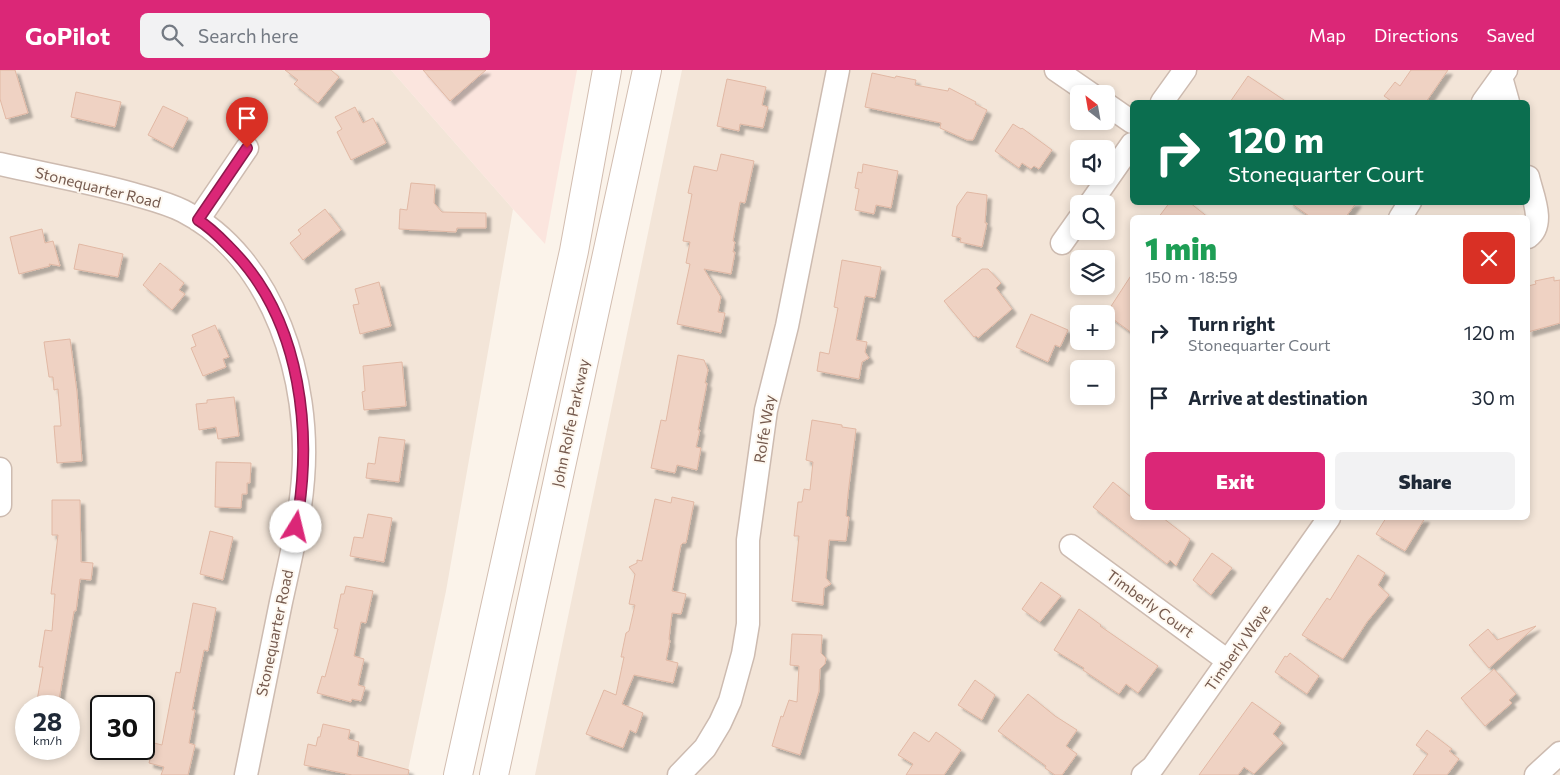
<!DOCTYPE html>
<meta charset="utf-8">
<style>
:root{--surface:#fff;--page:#f2f2f3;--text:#1f2937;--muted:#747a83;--accent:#db2777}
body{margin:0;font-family:Commissioner,sans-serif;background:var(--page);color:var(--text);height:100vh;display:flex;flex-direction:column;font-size:19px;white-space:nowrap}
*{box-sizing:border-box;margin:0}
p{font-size:16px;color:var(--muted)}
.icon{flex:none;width:28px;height:28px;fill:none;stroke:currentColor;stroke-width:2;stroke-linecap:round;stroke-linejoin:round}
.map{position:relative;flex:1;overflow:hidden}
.panel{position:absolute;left:1130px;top:145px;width:400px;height:305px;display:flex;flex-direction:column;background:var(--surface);border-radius:8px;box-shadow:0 2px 8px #0003}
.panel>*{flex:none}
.top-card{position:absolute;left:1130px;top:30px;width:400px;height:105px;border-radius:8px;box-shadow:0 2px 8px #0003;background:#0b6e4f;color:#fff;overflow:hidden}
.needle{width:32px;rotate:329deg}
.tools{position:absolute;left:1070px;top:15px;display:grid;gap:10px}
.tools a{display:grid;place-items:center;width:45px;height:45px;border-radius:8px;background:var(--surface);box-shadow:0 2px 8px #0003;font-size:25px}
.speed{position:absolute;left:15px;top:625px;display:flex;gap:10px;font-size:25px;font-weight:700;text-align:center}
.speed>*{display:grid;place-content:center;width:65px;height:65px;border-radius:50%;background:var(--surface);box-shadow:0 2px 8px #0003;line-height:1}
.speed small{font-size:12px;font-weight:400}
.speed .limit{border:2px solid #111;border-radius:8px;background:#fff;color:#111}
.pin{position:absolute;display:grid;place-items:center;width:42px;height:42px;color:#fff;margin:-51px -21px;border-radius:50% 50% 50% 0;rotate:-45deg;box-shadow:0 0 5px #0007}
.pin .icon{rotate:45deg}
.me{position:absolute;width:55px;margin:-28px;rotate:9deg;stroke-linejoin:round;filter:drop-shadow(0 0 4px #0008)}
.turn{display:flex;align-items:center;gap:18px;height:105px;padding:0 15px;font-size:22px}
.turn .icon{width:65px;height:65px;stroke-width:2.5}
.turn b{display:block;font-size:35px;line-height:42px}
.round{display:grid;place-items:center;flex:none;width:52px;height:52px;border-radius:8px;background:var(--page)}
.overview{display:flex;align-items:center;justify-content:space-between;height:85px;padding:0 15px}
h1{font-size:30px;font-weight:800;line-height:38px;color:#1e9e55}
.action{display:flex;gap:10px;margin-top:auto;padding:10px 15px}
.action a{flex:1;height:58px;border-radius:8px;background:var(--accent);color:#fff;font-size:20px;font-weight:800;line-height:58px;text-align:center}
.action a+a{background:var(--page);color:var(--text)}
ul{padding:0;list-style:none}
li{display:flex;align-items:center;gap:15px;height:65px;padding:0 15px}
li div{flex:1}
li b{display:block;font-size:19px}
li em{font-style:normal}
header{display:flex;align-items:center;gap:30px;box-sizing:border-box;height:70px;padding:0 25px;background:var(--accent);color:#fff}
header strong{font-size:24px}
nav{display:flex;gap:28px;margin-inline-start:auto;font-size:18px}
.search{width:350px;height:45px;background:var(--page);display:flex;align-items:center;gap:12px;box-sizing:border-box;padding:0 18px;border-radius:8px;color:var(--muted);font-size:19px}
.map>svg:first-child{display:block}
.residential{fill:#f3e5d8;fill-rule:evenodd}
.commercial{fill:#fbe5de}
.building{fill:#efd2c3;stroke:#e1b8a4;filter:url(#shadow)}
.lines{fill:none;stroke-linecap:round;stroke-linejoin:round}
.minor-casing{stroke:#cdbbb0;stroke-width:25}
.secondary-casing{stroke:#d2bdb0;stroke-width:30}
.minor{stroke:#fff;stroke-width:22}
.secondary{stroke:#fff;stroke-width:28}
.route-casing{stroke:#8e194d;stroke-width:12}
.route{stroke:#db2777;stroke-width:9}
.labels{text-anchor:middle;stroke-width:4;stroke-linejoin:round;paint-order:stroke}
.street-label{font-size:15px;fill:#755a4e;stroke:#fef8f0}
</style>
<header>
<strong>GoPilot</strong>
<div class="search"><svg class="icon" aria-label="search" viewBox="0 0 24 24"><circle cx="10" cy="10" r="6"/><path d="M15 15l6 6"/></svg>Search here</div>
<nav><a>Map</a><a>Directions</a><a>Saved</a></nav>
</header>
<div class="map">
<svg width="1560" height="705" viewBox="0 0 1560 705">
<defs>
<filter id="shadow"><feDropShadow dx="4.5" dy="4.5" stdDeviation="1" flood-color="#0004"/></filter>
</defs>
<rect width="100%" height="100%" fill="#fbf3ea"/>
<path class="residential" d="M0,0H391L513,139L446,521L407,705H0ZM26,636H69V679H26ZM101,636H144V679H101Z
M682,0H1560V705H535ZM1079,24H1106V51H1079ZM1132,32H1528V132H1132ZM1079,79H1106V106H1079ZM1079,134H1106V161H1079ZM1132,148H1528V448H1132ZM1079,189H1106V216H1079ZM1079,244H1106V271H1079ZM1079,299H1106V326H1079Z"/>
<path class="commercial" d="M391,0H577L545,174L513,139Z"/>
<path class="building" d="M0,0H15L28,43L6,49L0,29Z
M285,0H331L339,7L318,33L294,14L298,10Z
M423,0H486L450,31Z
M1411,0H1448L1426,32H1388L1390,30L1384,26L1395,12L1400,16Z
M872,3L895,8L896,6L916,10L915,15L948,21L949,18L976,32L975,34L987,40L973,70H967L940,58L941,53L865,37Z
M1248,6L1287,32H1230Z
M727,9L766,17L762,35L768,37L763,58L740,54L739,61L717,56Z
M76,22L121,32L115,57L71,47Z
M163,36L188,48L173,78L148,65Z
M355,37L363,53L373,48L386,73L351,90L337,62L342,59L335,47Z
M1013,54L1021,59L1022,58L1052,80L1039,99L1034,96L1031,99L1022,93L1019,98L995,81Z
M721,84L754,91L745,133L740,132L733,171L735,172L733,182H735L731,204L704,199L721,227L718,242L725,243L721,263L677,254L690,194L686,193L690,172L683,171L692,124L688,123L694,96L717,101Z
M863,94L898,101L891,138L876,135L874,144L855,140L859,119L855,118L858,102L862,103Z
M411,113L435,115L434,133L442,142L486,143V158H457L456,162L399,159L400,139L407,140Z
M967,122L987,125L985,153H987L982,177L960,172L961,168L952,166L957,136Z
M1170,132H1189L1209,148H1158Z
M1289,132H1357L1345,148H1312Z
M325,139L341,160L303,190L290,173L301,164L298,160Z
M42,159L45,173L53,171L60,196L49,194L50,196L19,204L10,167Z
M79,174L123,184L118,207L74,199Z
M842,190L881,197L875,228L865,226L856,270L867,272L865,282L869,288L862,292L859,309L817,301L820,282L829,284L838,238L834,237Z
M160,193L184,213L179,220L185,224L172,240L143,215Z
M982,199H988L1001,213L996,218L1012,239L978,268L976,266L974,267L944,231Z
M1132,204V263L1106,244Z
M1554,207V211L1560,210V253L1528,262V216L1536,214L1535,211Z
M379,212L391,256L360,264L353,235L359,234L355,219Z
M1031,244L1068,260L1060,277L1055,275L1048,292L1016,277Z
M215,255L229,287L223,289L226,297L203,306L191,278L196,276L192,265Z
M70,269L77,322L82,391L57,393L54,356H61L58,319L54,320L53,307H49L44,272Z
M678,285L704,290L708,300L705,313H707L698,360H700L696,377L701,378L697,400L677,395L675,403L651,398L661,350L666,351Z
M402,292L406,336L364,340L362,322L365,321L363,296Z
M234,327L239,366L218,369L216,357L199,360L196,334L207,333V330Z
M812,350L842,355V357L856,359L848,424L846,446L849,447L846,471L829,470L826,508L831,514L824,518L823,535L792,531L799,466H794L798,432H802L804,419L810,420L813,392L806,390Z
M379,367L405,370L399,412L366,408L368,393L375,394Z
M216,392L251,393L250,413H247V424H242L241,438L215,437Z
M1113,412L1132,428V448H1163L1190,469L1176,496L1170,490L1167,494L1093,437Z
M672,427L694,432L686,473H683L681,475L672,521L686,524L681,544L672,543L669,569L670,571L666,590L678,593L673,613L634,605L622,634L643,643L636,663L630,660L623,678L586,664L604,620L616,625L624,587H621L626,563L629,561L635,535L629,534L635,504L629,497L637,493V490L642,491L655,429L671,433Z
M52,430H80L81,492L93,493L91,510L80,509L76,541H74L58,636H36L43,597H39L45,560L52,561L55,524H51L58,465H52Z
M368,444L392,448L384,492L350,486L354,467L363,468Z
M1386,448H1425L1405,481L1376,464Z
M210,461L233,467L223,510L200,504Z
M1212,483L1232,498L1211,525L1193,510Z
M1358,485L1385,503L1378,515L1389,525L1367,552L1343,589L1302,565L1327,528L1330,530Z
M1041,512L1061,526L1040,552L1022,539Z
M346,516L373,521L366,553L361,552L354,586L364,589L358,615L365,617L361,631L352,629L351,632L317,623L322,606L325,607L338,559L334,558L341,524H344Z
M193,533L216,538L208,581L204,580L192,640H195L189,673L195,675L188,705H161L164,697L149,693L154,673L162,675L176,602L180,603Z
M1079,539L1101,555L1100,556L1158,596L1138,623L1126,614L1119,624L1083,600L1084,598L1054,580Z
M1536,556L1489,598L1469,575L1488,559L1497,570Z
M792,564L822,565L821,583L826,588L825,594L820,599L819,621L800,685L772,676L781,646L783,647L789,630L797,632L799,596L790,595Z
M1290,583L1319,606L1307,624L1275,602L1285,586L1287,587Z
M1494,599L1516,624L1509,630L1512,633L1485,656L1461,628Z
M975,610L995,625L982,650L958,635Z
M1028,624L1055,646L1077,660L1066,676L1077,684L1062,705H1055L1045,698L1046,696L998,661Z
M1252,632L1281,653L1273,664L1283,673L1254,704L1244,697L1238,705H1199Z
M323,654L350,660L348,669L359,672L357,686L409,700L408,705H352L304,695L308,674L316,676L318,667H320Z
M1427,660L1452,679L1449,681L1459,689L1447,705H1413L1428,684L1416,675Z
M914,662L929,672L936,662L961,680L944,705H906L913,694L898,685Z"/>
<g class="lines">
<defs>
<path id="minor" d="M1056,0L1091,24
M1501,7L1508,32
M1162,32L1185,0
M1483,32L1506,0
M1106,34L1132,52
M0,94C45,104 90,112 133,124C150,129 167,133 183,141C275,188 311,312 303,409C300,450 290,491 281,532C270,589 258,647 246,705
M1528,107C1532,125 1546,154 1528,167
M1090,134L1132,74
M1400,148L1410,132
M198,150L247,78
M1062,173L1079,149
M0,399V435
M1071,476L1228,591
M679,705L705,678L720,653L730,631L743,584L748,554V470L766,340L787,256L838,0
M1143,705L1153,697L1329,448
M1536,705L1560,683"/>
<path id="secondary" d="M458,705L574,181L607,0
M494,705L647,0"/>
</defs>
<use href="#minor" class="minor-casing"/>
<use href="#secondary" class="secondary-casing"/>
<use href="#minor" class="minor"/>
<use href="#secondary" class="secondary"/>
</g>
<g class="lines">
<defs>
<path id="route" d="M247,78L198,150C213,159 223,171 235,183C302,254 313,364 296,457"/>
</defs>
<use href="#route" class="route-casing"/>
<use href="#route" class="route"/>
</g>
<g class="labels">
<g class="street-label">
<text transform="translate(98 118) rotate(14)" y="5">Stonequarter Road</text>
<text transform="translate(571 353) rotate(-78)" y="5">John Rolfe Parkway</text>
<text transform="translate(765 359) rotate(-81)" y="5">Rolfe Way</text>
<text transform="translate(1150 534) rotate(36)" y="5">Timberly Court</text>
<text transform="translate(275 563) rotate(-78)" y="5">Stonequarter Road</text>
<text transform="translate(1238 578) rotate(-55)" y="5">Timberly Waye</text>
</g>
</g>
</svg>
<div class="tools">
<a><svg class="needle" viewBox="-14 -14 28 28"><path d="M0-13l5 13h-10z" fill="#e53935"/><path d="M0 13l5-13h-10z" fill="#747a83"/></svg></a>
<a><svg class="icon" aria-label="sound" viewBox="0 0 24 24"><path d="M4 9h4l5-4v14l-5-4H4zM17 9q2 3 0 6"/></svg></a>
<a><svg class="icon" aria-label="search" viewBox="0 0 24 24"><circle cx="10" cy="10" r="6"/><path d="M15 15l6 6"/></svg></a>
<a><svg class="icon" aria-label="layers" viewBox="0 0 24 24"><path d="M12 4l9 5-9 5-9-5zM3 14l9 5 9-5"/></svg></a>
<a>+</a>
<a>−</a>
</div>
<div class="speed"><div>28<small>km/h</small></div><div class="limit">30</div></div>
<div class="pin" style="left:247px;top:78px;background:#d93025"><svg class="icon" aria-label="arrive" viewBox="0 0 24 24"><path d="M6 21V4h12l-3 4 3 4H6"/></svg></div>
<svg class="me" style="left:296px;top:457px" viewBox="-20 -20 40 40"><circle r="19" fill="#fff"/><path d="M0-13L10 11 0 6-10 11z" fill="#db2777"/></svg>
<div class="top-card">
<div class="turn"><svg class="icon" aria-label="right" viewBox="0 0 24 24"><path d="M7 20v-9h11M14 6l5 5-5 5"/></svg><div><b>120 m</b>Stonequarter Court</div></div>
</div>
<section class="panel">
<div class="overview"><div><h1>1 min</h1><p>150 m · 18:59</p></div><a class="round" style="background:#d93025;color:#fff"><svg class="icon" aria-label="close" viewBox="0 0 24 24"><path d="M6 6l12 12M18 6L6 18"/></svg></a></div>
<ul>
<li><svg class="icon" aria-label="right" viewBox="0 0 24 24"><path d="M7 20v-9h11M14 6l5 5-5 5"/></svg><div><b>Turn right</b><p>Stonequarter Court</p></div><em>120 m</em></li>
<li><svg class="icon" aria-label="arrive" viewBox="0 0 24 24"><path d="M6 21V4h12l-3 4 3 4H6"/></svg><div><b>Arrive at destination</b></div><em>30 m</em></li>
</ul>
<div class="action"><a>Exit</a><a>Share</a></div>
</section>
</div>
